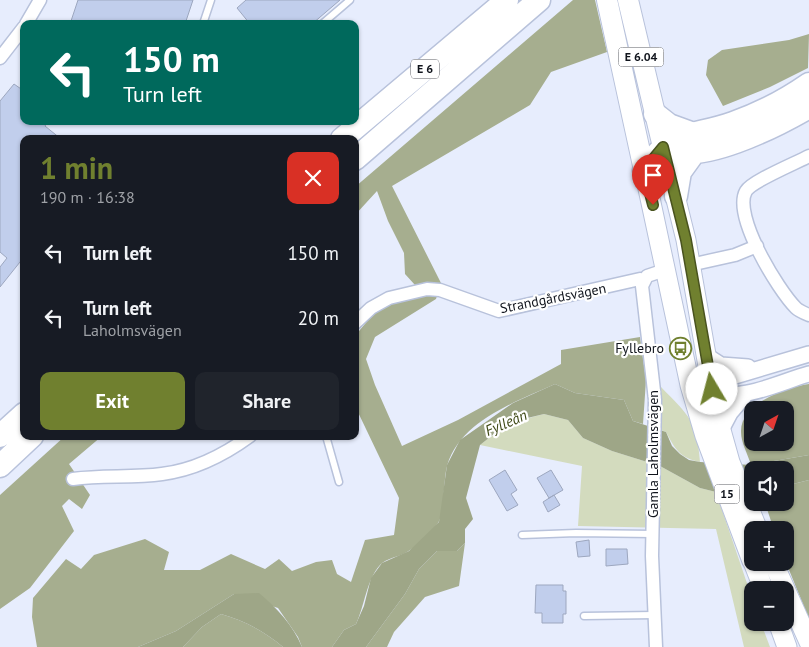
<!DOCTYPE html>
<meta charset="utf-8">
<style>
:root{--surface:#171b24;--page:#20242c;--text:#f1f3f6;--muted:#9ea1a6;--accent:#70802f}
body{margin:0;font-family:"PT Sans",sans-serif;background:var(--page);color:var(--text);height:100vh;display:flex;flex-direction:column;font-size:19px;white-space:nowrap}
*{box-sizing:border-box;margin:0}
p{font-size:16px;color:var(--muted)}
.icon{flex:none;width:28px;height:28px;fill:none;stroke:currentColor;stroke-width:2;stroke-linecap:round;stroke-linejoin:round}
.map{position:relative;flex:1;overflow:hidden}
.drawer{position:absolute;left:20px;top:135px;width:339px;height:305px;display:flex;flex-direction:column;background:var(--surface);border-radius:10px;box-shadow:0 1px 4px #0004}
.drawer>*{flex:none}
.hud{position:absolute;left:20px;top:20px;width:339px;height:105px;border-radius:10px;box-shadow:0 1px 4px #0004;background:#00695c;color:#fff;overflow:hidden}
.needle{width:32px;rotate:40deg}
.tools{position:absolute;left:744px;top:401px;display:grid;gap:10px}
.tools a{display:grid;place-items:center;width:50px;height:50px;border-radius:10px;background:var(--surface);box-shadow:0 1px 4px #0004;font-size:25px}
.pin{position:absolute;display:grid;place-items:center;width:42px;height:42px;color:#fff;margin:-51px -21px;border-radius:50% 50% 50% 0;rotate:-45deg;box-shadow:0 0 5px #0007}
.pin .icon{rotate:45deg}
.me{position:absolute;width:55px;margin:-28px;rotate:352deg;stroke-linejoin:round;filter:drop-shadow(0 0 4px #0008)}
.turn{display:flex;align-items:center;gap:18px;height:105px;padding:0 20px;font-size:22px}
.turn .icon{width:65px;height:65px;stroke-width:2.5}
.turn b{display:block;font-size:35px;line-height:42px}
.round{display:grid;place-items:center;flex:none;width:52px;height:52px;border-radius:10px;background:var(--page)}
.overview{display:flex;align-items:center;justify-content:space-between;height:85px;padding:0 20px}
h1{font-size:30px;font-weight:600;line-height:38px;color:var(--accent)}
.action{display:flex;gap:10px;margin-top:auto;padding:10px 20px}
.action a{flex:1;height:58px;border-radius:10px;background:var(--accent);color:#fff;font-size:20px;font-weight:600;line-height:58px;text-align:center}
.action a+a{background:var(--page);color:var(--text)}
ul{padding:0;list-style:none}
li{display:flex;align-items:center;gap:15px;height:65px;padding:0 20px}
li div{flex:1}
li b{display:block;font-size:19px}
li em{font-style:normal}
.map>svg:first-child{display:block}
.green{fill:#d3dbbe}
.forest{fill:#a6ae8f;fill-rule:evenodd}
.water{fill:#9ea687}
.building{fill:#c1ceec;stroke:#9da7bf}
.lines{fill:none;stroke-linecap:round;stroke-linejoin:round}
.service-casing{stroke:#b8c2db;stroke-width:9}
.minor-casing{stroke:#b8c2db;stroke-width:15}
.tertiary-casing{stroke:#b8c2db;stroke-width:18}
.primary-casing{stroke:#b8c2db;stroke-width:21}
.trunk-casing{stroke:#b8c2db;stroke-width:22}
.motorway-casing{stroke:#b8c2db;stroke-width:25}
.service{stroke:#fff;stroke-width:6}
.minor{stroke:#fff;stroke-width:12}
.tertiary{stroke:#fff;stroke-width:15}
.primary{stroke:#fff;stroke-width:19}
.trunk{stroke:#fff;stroke-width:20}
.motorway{stroke:#fff;stroke-width:22}
.route-casing{stroke:#49531f;stroke-width:12}
.route{stroke:#70802f;stroke-width:9}
.labels{text-anchor:middle;stroke-width:4.5;stroke-linejoin:round;paint-order:stroke}
.shield{fill:#fff;stroke:#585a60;stroke-width:1}
.shield-label{font-size:12px;font-weight:bold;fill:#10141c}
.street-label{font-size:14px;fill:#10141c;stroke:#fff}
.poi-label{font-size:14px;fill:#10141c;stroke:#fff;text-anchor:end}
.water-label{font-size:15px;font-style:italic;fill:#3f4916;stroke:#fff}
</style>
<div class="map">
<svg width="809" height="647" viewBox="0 0 809 647">
<rect width="100%" height="100%" fill="#e7edfd"/>
<path class="green" d="M661,387C689,416 697,420 700,462C680,458 675,449 666,432L661,430Z
M544,414L568,420L583,438L612,451L660,466L700,488L716,492L752,598V622L761,623L770,647H744L716,529L578,526L582,466L480,445C500,428 519,420 544,414Z"/>
<path class="forest" d="M573,0H595L607,52L551,72L530,105L392,186L441,283L436,299L375,337L366,359L375,385L402,446L458,420L561,364V350L640,337L646,380L643,424L633,421L624,400L575,393L555,384C515,402 455,423 446,471C444,482 443,517 438,523C431,533 417,546 407,552C399,557 386,558 380,565C366,581 365,605 356,624L344,630L332,647H302L298,637L278,608L234,594L176,631L138,647H37L32,617L33,598L66,559L81,569L94,555L145,539L169,552L164,570H200L231,554L265,569L279,559L292,571L316,562L332,560L337,574L351,582L365,540L394,535L399,498L355,406V336L373,314L394,301L425,296L405,274L404,253L388,221L377,191L355,215V187Z
M809,34L808,68L770,87L723,106L706,75L708,60L722,50L789,40Z
M809,384V455L751,465C748,455 741,442 741,432C740,404 786,387 809,384ZM752,410H785V442H752Z
M65,436H102L69,464L90,495L82,509L69,499L62,506L74,531L30,588L0,609V495Z
M809,480V619L785,560V530H774L765,503L785,502V486Z
M465,543L459,586L425,597L394,632L387,647H366L405,594L419,569L437,551H457Z
M221,614C245,621 264,631 283,647H183L202,627Z"/>
<path class="water" d="M555,384L575,393L624,400L633,421L666,432L672,446L680,454L689,460L700,462L751,465L809,455V480L785,486V470H752V492H716L700,488L660,466L612,451L583,438L568,420L544,414L519,420L495,433L480,445L466,498L473,519L465,529V543L457,551H437L419,569L405,594L366,647H332L344,630L356,624L364,606L371,578L382,563L409,551L439,522L447,465L460,440L513,403Z
M259,593C277,608 293,625 302,647H283C264,631 245,621 221,614L202,627L183,647H138L176,631L234,594Z"/>
<path class="building" d="M78,0H193L185,24H70Z
M246,0H340L312,24H250L237,8Z
M14,84L24,91V121H48L45,126L61,139H24V257L0,287V267L7,258L0,252V101Z
M505,470L517,490L511,494L518,505L507,511L489,480Z
M551,470L563,490L549,498L537,478Z
M554,495L560,505L548,512L543,502Z
M589,540L590,556L578,557L576,542Z
M606,549H627L628,564L606,566Z
M536,585H563V591H566V614H563V623H542V613H535Z"/>
<g class="lines">
<defs>
<path id="service" d="M203,24L211,0
M322,24L350,0
M326,436L339,482
M522,535L576,533L653,534
M584,616L655,615"/>
<path id="minor" d="M26,24L40,0
M0,58L24,27
M809,156C796,163 752,181 746,191C732,215 778,290 796,308C799,311 804,313 809,315
M699,263L735,255L757,246
M355,323L371,308L389,298L427,289L440,290L499,311L640,279L643,281
M73,479C103,475 132,478 162,474C194,470 224,455 250,436
M656,647L652,556L655,400L642,286L647,276L659,272"/>
<path id="tertiary" d="M707,356L721,365L748,367
M712,389C737,405 782,381 809,374
M706,396L716,385L728,378L809,354
M721,430L730,413L746,394"/>
<path id="primary" d="M663,147L686,240L712,389L721,430L730,462L758,530
M644,170L690,385L705,436L752,561
M753,562L764,590
M773,562L809,642
M778,622L787,647"/>
<path id="trunk" d="M607,0L644,170
M628,0L663,147"/>
<path id="motorway" d="M655,114L669,125L691,133
M342,139L507,0
M663,147C696,168 778,125 809,107
M355,159L539,0
M644,170C673,128 691,138 733,123C759,114 786,100 809,84
M676,196L680,172L693,154
M0,436L24,414
M0,466L32,436"/>
</defs>
<use href="#service" class="service-casing"/>
<use href="#minor" class="minor-casing"/>
<use href="#tertiary" class="tertiary-casing"/>
<use href="#primary" class="primary-casing"/>
<use href="#trunk" class="trunk-casing"/>
<use href="#motorway" class="motorway-casing"/>
<use href="#service" class="service"/>
<use href="#minor" class="minor"/>
<use href="#tertiary" class="tertiary"/>
<use href="#primary" class="primary"/>
<use href="#trunk" class="trunk"/>
<use href="#motorway" class="motorway"/>
</g>
<g class="lines">
<defs>
<path id="route" d="M653,205L644,170L663,147L686,240L712,389"/>
</defs>
<use href="#route" class="route-casing"/>
<use href="#route" class="route"/>
</g>
<defs>
<symbol id="bus-ring" viewBox="-11 -11 22 22"><circle r="9.5" fill="#fff" stroke="#70802f" stroke-width="1.5"/><path d="M-5-6H5V4H4V6H2V4H-2V6H-4V4H-5ZM-3.5-4V0h7V-4ZM-3.5 1.2v1.5H-2V1.2ZM2 1.2v1.5H3.5V1.2Z" fill="#70802f"/></symbol>
</defs>
<g fill-rule="evenodd">
<use href="#bus-ring" x="668" y="336" width="25" height="25"/>
</g>
<g class="labels">
<g class="shield">
<rect x="618.5" y="47.5" width="45" height="19" rx="4"/>
<rect x="411" y="59.5" width="28" height="19" rx="4"/>
<rect x="714.5" y="484.5" width="25" height="19" rx="4"/>
</g>
<g class="shield-label">
<text x="641" y="61">E 6.04</text>
<text x="425" y="73">E 6</text>
<text x="727" y="498">15</text>
</g>
<g class="street-label">
<text transform="translate(553 298) rotate(-11)" y="5">Strandgårdsvägen</text>
<text transform="translate(653 454) rotate(-90)" y="5">Gamla Laholmsvägen</text>
</g>
<g class="poi-label">
<text x="664" y="353">Fyllebro</text>
</g>
<g class="water-label">
<text transform="translate(506 423) rotate(-23)" y="5">Fylleån</text>
</g>
</g>
</svg>
<div class="tools">
<a><svg class="needle" viewBox="-14 -14 28 28"><path d="M0-13l5 13h-10z" fill="#e53935"/><path d="M0 13l5-13h-10z" fill="#9ea1a6"/></svg></a>
<a><svg class="icon" aria-label="sound" viewBox="0 0 24 24"><path d="M4 9h4l5-4v14l-5-4H4zM17 9q2 3 0 6"/></svg></a>
<a>+</a>
<a>−</a>
</div>
<div class="pin" style="left:653px;top:205px;background:#d93025"><svg class="icon" aria-label="arrive" viewBox="0 0 24 24"><path d="M6 21V4h12l-3 4 3 4H6"/></svg></div>
<svg class="me" style="left:712px;top:389px" viewBox="-20 -20 40 40"><circle r="19" fill="#fff"/><path d="M0-13L10 11 0 6-10 11z" fill="#70802f"/></svg>
<div class="hud">
<div class="turn"><svg class="icon" aria-label="left" viewBox="0 0 24 24"><path d="M17 20v-9H6M10 6l-5 5 5 5"/></svg><div><b>150 m</b>Turn left</div></div>
</div>
<section class="drawer">
<div class="overview"><div><h1>1 min</h1><p>190 m · 16:38</p></div><a class="round" style="background:#d93025;color:#fff"><svg class="icon" aria-label="close" viewBox="0 0 24 24"><path d="M6 6l12 12M18 6L6 18"/></svg></a></div>
<ul>
<li><svg class="icon" aria-label="left" viewBox="0 0 24 24"><path d="M17 20v-9H6M10 6l-5 5 5 5"/></svg><div><b>Turn left</b></div><em>150 m</em></li>
<li><svg class="icon" aria-label="left" viewBox="0 0 24 24"><path d="M17 20v-9H6M10 6l-5 5 5 5"/></svg><div><b>Turn left</b><p>Laholmsvägen</p></div><em>20 m</em></li>
</ul>
<div class="action"><a>Exit</a><a>Share</a></div>
</section>
</div>
